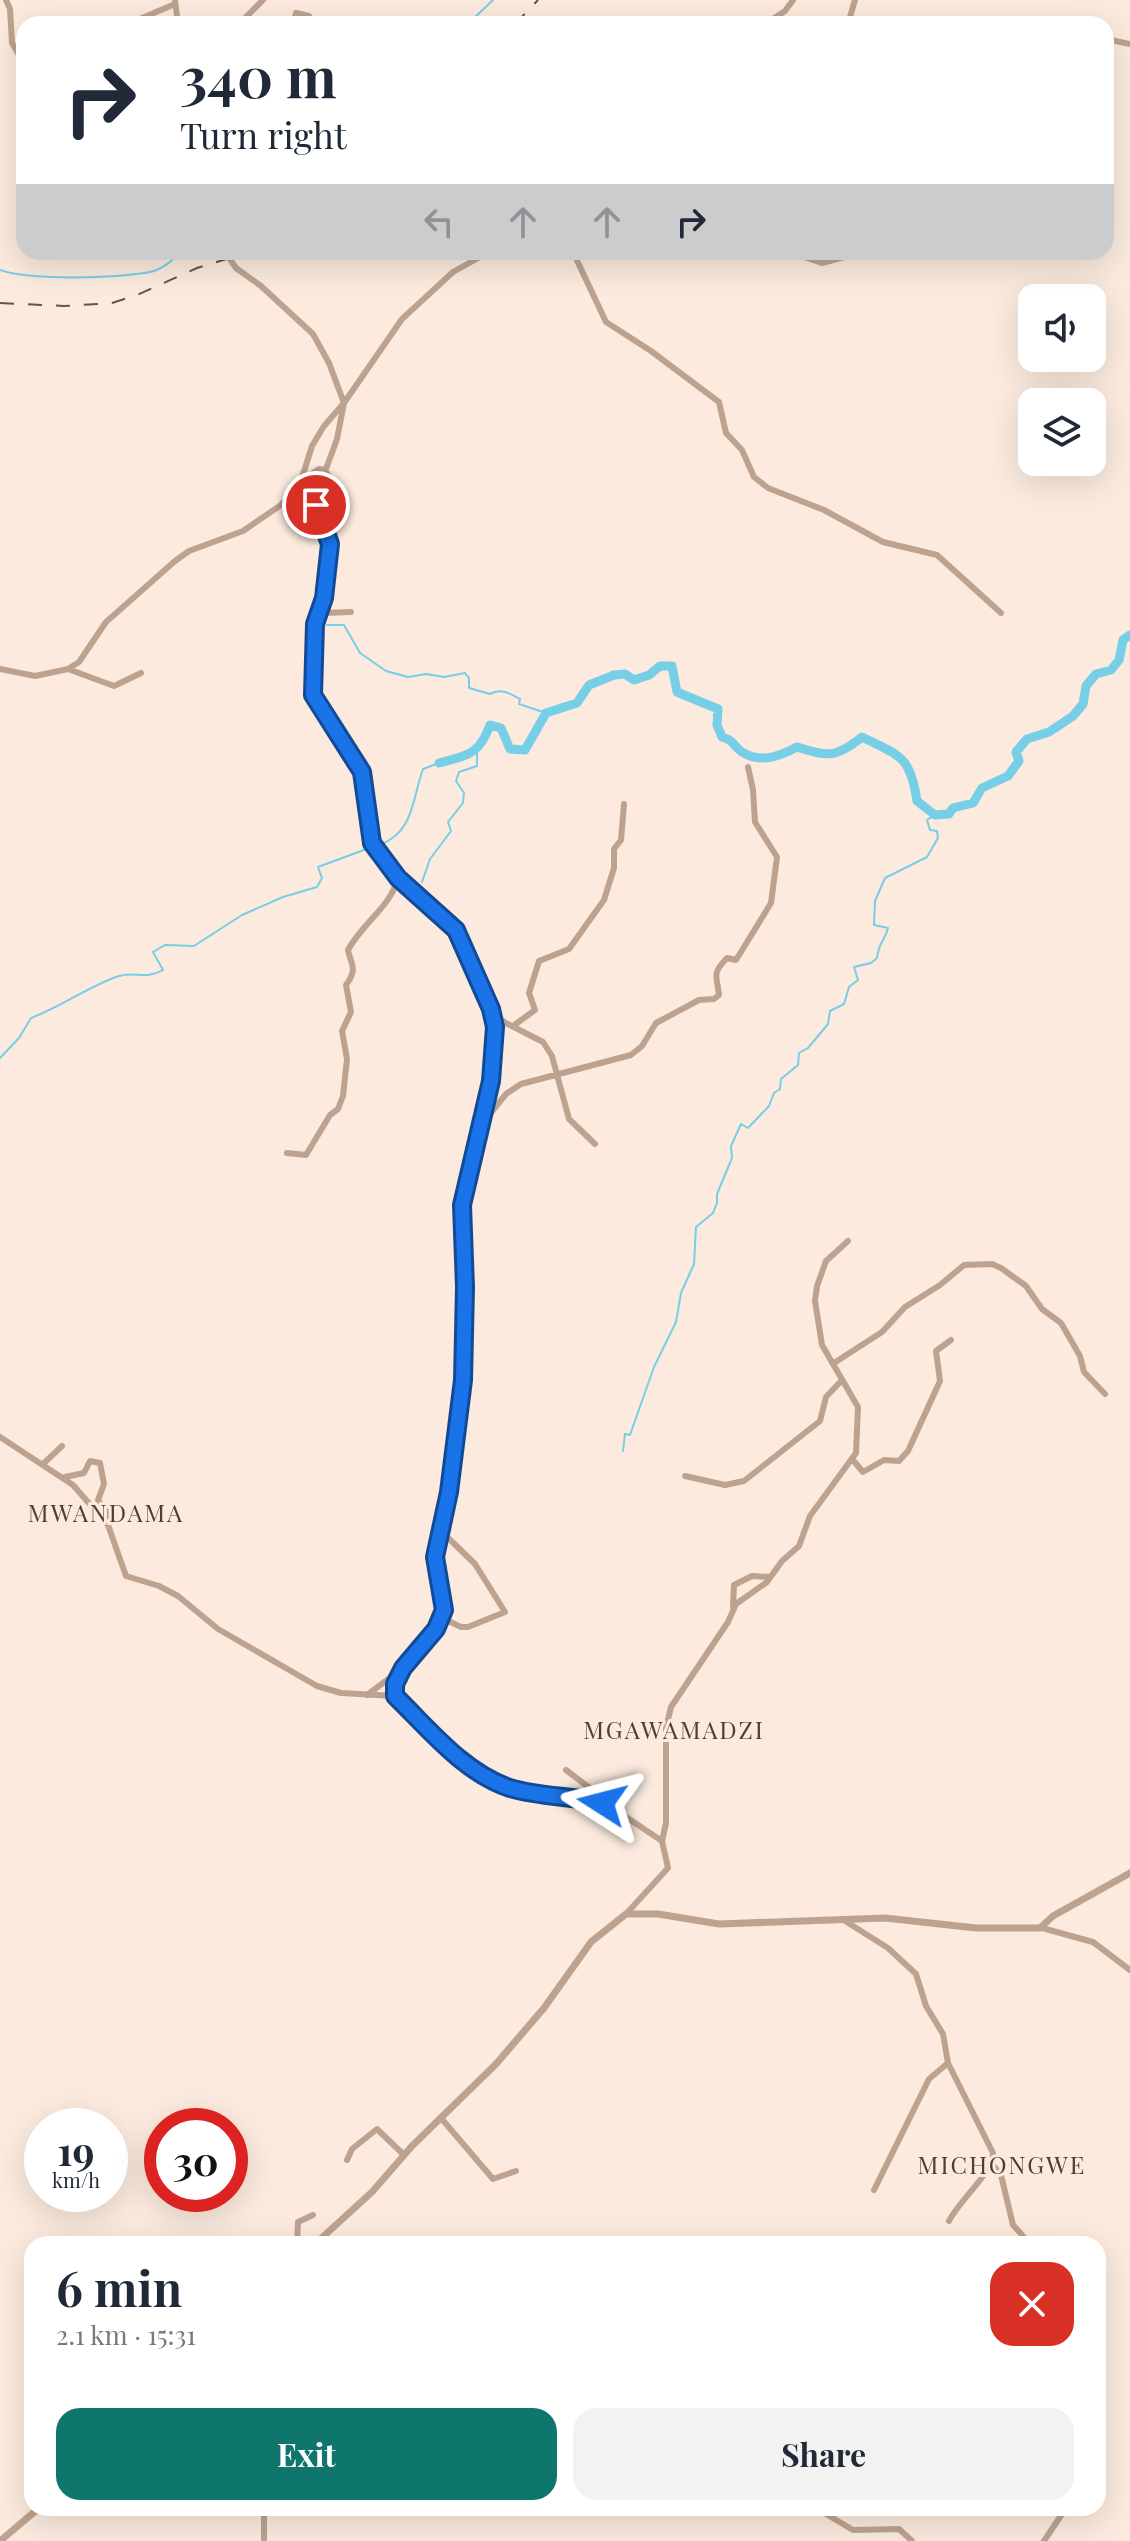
<!DOCTYPE html>
<meta charset="utf-8">
<style>
:root{--surface:#fff;--page:#f2f2f3;--text:#1f2937;--muted:#747a83;--accent:#0f766e}
body{margin:0;font-family:"Playfair Display",serif;background:var(--page);color:var(--text);height:100vh;display:flex;flex-direction:column;font-size:30px;white-space:nowrap}
*{box-sizing:border-box;margin:0}
p{font-size:26px;color:var(--muted)}
.icon{flex:none;width:44px;height:44px;fill:none;stroke:currentColor;stroke-width:2;stroke-linecap:round;stroke-linejoin:round}
.map{position:relative;flex:1;overflow:hidden}
.panel{position:absolute;left:24px;top:2236px;width:1082px;height:280px;display:flex;flex-direction:column;background:var(--surface);border-radius:24px;box-shadow:0 8px 32px #0002}
.panel>*{flex:none}
.banner{position:absolute;left:16px;top:16px;width:1098px;height:244px;border-radius:24px;box-shadow:0 8px 32px #0002;background:#fff;color:var(--text);overflow:hidden}
.buttons{position:absolute;left:1018px;top:284px;display:grid;gap:16px}
.buttons a{display:grid;place-items:center;width:88px;height:88px;border-radius:16px;background:var(--surface);box-shadow:0 8px 32px #0002;font-size:40px}
.speed{position:absolute;left:24px;top:2108px;display:flex;gap:16px;font-size:40px;font-weight:700;text-align:center}
.speed>*{display:grid;place-content:center;width:104px;height:104px;border-radius:50%;background:var(--surface);box-shadow:0 8px 32px #0002;line-height:1}
.speed small{font-size:20px;font-weight:400}
.speed .limit{border:12px solid #d22;background:#fff;color:#111}
.pin{position:absolute;display:grid;place-items:center;width:68px;height:68px;color:#fff;margin:-34px;border:4px solid #fff;border-radius:50%;box-shadow:0 2px 8px #0007}
.me{position:absolute;width:88px;margin:-44px;rotate:279deg;stroke-linejoin:round;filter:drop-shadow(0 0 6px #0008)}
.turn{display:flex;align-items:center;gap:28px;height:168px;padding:0 32px;font-size:36px}
.turn .icon{width:104px;height:104px;stroke-width:2.5}
.turn b{display:block;font-size:56px;line-height:68px}
.lanes{display:flex;align-items:center;height:76px;padding:0 32px;background:#0003;justify-content:center;gap:40px;direction:ltr}
.lanes .off{opacity:.35}
.round{display:grid;place-items:center;flex:none;width:84px;height:84px;border-radius:24px;background:var(--page)}
.head{display:flex;align-items:center;justify-content:space-between;height:136px;padding:0 32px}
h1{font-size:48px;font-weight:700;line-height:60px}
.primary-button{display:flex;gap:16px;margin-top:auto;padding:16px 32px}
.primary-button a{flex:1;height:92px;border-radius:24px;background:var(--accent);color:#fff;font-size:32px;font-weight:700;line-height:92px;text-align:center}
.primary-button a+a{background:var(--page);color:var(--text)}
.map>svg:first-child{display:block}
.lines{fill:none;stroke-linecap:round;stroke-linejoin:round}
.stream{stroke:#76cee7;stroke-width:2}
.river{stroke:#76cee7;stroke-width:9}
.minor{stroke:#bda38f;stroke-width:6}
.tertiary{stroke:#bda38f;stroke-width:7}
.rail{stroke:#5f564f;stroke-width:2;stroke-dasharray:14 14;stroke-linecap:butt}
.route-casing{stroke:#114b97;stroke-width:20}
.route{stroke:#1a73e8;stroke-width:14}
.labels{text-anchor:middle;stroke-width:6;stroke-linejoin:round;paint-order:stroke}
.quarter-label{font-size:24px;letter-spacing:2px;fill:#4c3f35;stroke:#fbeadd}
</style>
<div class="map">
<svg width="1130" height="2541" viewBox="0 0 1130 2541">
<rect width="100%" height="100%" fill="#fbeadd"/>
<g class="lines">
<path class="stream" d="M468,24L493,0
M0,270C31,281 116,278 150,272C162,270 173,260 181,252
M327,625H344L360,653L386,671L408,677L426,674L444,677L465,673L469,678V688L490,694C501,688 509,693 520,699L519,704L546,713
M379,845C414,833 412,799 423,769L439,763
M422,882L430,859L451,831L448,822L463,803L464,793L456,781L459,772L477,766V748
M0,1058L19,1038L31,1018C61,1007 91,985 119,976C135,971 146,980 163,970L153,952L165,945L194,946L242,915L283,897L317,887L322,878L318,867L372,847
M623,1451L625,1434L630,1435L654,1367L676,1322L681,1293L694,1264L696,1227L713,1213L717,1203V1194L732,1158L731,1146L741,1124L748,1128L769,1106L774,1093L780,1089L781,1079L798,1065L799,1053L808,1048L828,1024L830,1011L844,1004L849,987L858,980L854,967L871,963L877,958C879,941 885,941 888,928L874,925L875,901L885,878L927,857L938,838L937,831L930,830L927,820L935,815"/>
<path class="river" d="M439,763C468,755 479,755 490,725L501,728L510,749L525,750L546,713L577,703L589,685L614,675L625,674L634,680L649,675L660,666H672L677,692L718,709L717,725L722,737C734,740 733,746 742,752C761,764 780,756 797,747C828,757 836,758 862,737C900,756 910,755 917,801L935,815L949,814L953,808L973,803L982,788L1008,776L1019,761L1016,752L1027,739L1049,732L1073,716L1083,704L1086,686L1096,674L1111,670L1119,660L1123,640L1130,635"/>
<path class="minor" d="M6,0L10,9L12,43L23,62
M175,0L178,24
M128,24L175,4
M239,24L263,0
M293,24L296,13L309,16
M765,24L785,11L793,0
M848,24L855,0
M1106,39L1130,44
M24,60V81
M225,252L236,268L261,286L313,334L329,363L344,403L337,439L315,499L330,544L324,598L315,624L313,695L362,772L373,844L398,878L456,930L491,1009L495,1027L494,1062L487,1100L462,1205L465,1287L463,1380L449,1492L435,1557L444,1610L436,1629L403,1668L395,1684V1696L439,1739L486,1777L524,1791L608,1805L662,1841L668,1868L626,1914
M573,252L606,322L651,351L719,402L726,433L742,450L754,477L768,488L824,510L883,542L937,555L1001,613
M655,252L668,256L710,252
M719,252H742L749,257L766,252
M789,252L822,263L848,256H862
M303,475H310L319,469L325,470L333,483L331,496
M318,619L323,613L351,612
M0,669L35,676L68,669L79,662L106,622L175,561L189,551L243,531L281,505L300,484L312,446L324,426L344,403L402,319L453,272L489,252
M68,669L114,686L141,673
M493,1012L504,1022L543,1042L552,1056L569,1119L595,1144
M513,1026L535,1010L529,993L539,961L569,949L604,900L614,868V849L621,840L624,804
M485,1120L506,1094L521,1084L631,1055L642,1046L656,1023L699,1000L714,999L719,995C717,975 711,975 727,958L736,960L771,903L777,857L755,822L753,790L748,767
M287,1153L306,1155L330,1115L338,1109L343,1096L347,1059L342,1031L351,1012L346,985C359,968 350,963 348,950C363,922 390,908 398,878
M834,1363L882,1332L905,1307L940,1285L964,1265L992,1264L1001,1268L1026,1286L1042,1309L1061,1323L1080,1356L1084,1372L1105,1394
M0,1437L73,1485L108,1525L126,1576L159,1586L178,1596L218,1629L317,1686L341,1693L395,1696
M853,1460L863,1472L884,1460L899,1461L908,1451L940,1381L936,1351L951,1340
M43,1464L62,1446
M685,1476L725,1485L744,1481L820,1421L826,1397L842,1380
M65,1477L84,1473L90,1461L100,1463L104,1484L98,1500L111,1518L107,1524
M441,1531L475,1564L505,1612L468,1627H461L442,1618
M733,1607L734,1585L752,1576L770,1577
M367,1695L399,1671
M566,1770L599,1795L602,1803
M662,1841L666,1823V1728L671,1707L728,1622L736,1604L767,1582L782,1561L799,1546L810,1516L856,1453L858,1407L822,1345L815,1301L817,1286L826,1261L848,1241
M842,1919L888,1948L916,1974L926,2006L943,2034L948,2063L993,2153C993,2173 960,2199 949,2221
M1042,1928L1093,1942L1130,1970
M441,2118L493,2179L516,2171
M347,2160L352,2149L377,2129L404,2155
M992,2164L1001,2175L1013,2225L1030,2244
M874,2190L929,2079L948,2063
M297,2244L298,2222L313,2215
M264,2508V2541
M816,2508L853,2530L899,2529L912,2541
M1044,2541L1066,2508"/>
<path class="tertiary" d="M315,2244L372,2192L412,2146L496,2064L544,2008L591,1942L626,1914H658L719,1924L885,1918L976,1928H1040L1053,1916L1130,1873
M0,2541L39,2508"/>
<path class="rail" d="M515,24L538,0
M0,303L64,306L112,303L137,295L197,268L250,252"/>
</g>
<g class="lines">
<defs>
<path id="route" d="M316,505L330,544L324,598L315,624L313,695L362,772L372,843L398,878L456,930L491,1009L495,1027L491,1081L462,1205L465,1287L463,1380L449,1492L435,1557L444,1610L436,1629L403,1668L395,1684V1696C429,1729 464,1773 510,1788C540,1797 572,1796 602,1803"/>
</defs>
<use href="#route" class="route-casing"/>
<use href="#route" class="route"/>
</g>
<g class="labels">
<g class="quarter-label">
<text x="106" y="1522">MWANDAMA</text>
<text x="674" y="1739">MGAWAMADZI</text>
<text x="1002" y="2174">MICHONGWE</text>
</g>
</g>
</svg>
<div class="buttons">
<a><svg class="icon" aria-label="sound" viewBox="0 0 24 24"><path d="M4 9h4l5-4v14l-5-4H4zM17 9q2 3 0 6"/></svg></a>
<a><svg class="icon" aria-label="layers" viewBox="0 0 24 24"><path d="M12 4l9 5-9 5-9-5zM3 14l9 5 9-5"/></svg></a>
</div>
<div class="speed"><div>19<small>km/h</small></div><div class="limit">30</div></div>
<div class="pin" style="left:316px;top:505px;background:#d93025"><svg class="icon" aria-label="arrive" viewBox="0 0 24 24"><path d="M6 21V4h12l-3 4 3 4H6"/></svg></div>
<svg class="me" style="left:602px;top:1803px" viewBox="-20 -20 40 40"><path d="M0-17L14 15 0 8-14 15z" fill="#1a73e8" stroke="#fff" stroke-width="4"/></svg>
<div class="banner">
<div class="turn"><svg class="icon" aria-label="right" viewBox="0 0 24 24"><path d="M7 20v-9h11M14 6l5 5-5 5"/></svg><div><b>340 m</b>Turn right</div></div>
<div class="lanes"><svg class="icon off" aria-label="left" viewBox="0 0 24 24"><path d="M17 20v-9H6M10 6l-5 5 5 5"/></svg><svg class="icon off" aria-label="ahead" viewBox="0 0 24 24"><path d="M12 20V5M6 11l6-6 6 6"/></svg><svg class="icon off" aria-label="ahead" viewBox="0 0 24 24"><path d="M12 20V5M6 11l6-6 6 6"/></svg><svg class="icon" aria-label="right" viewBox="0 0 24 24"><path d="M7 20v-9h11M14 6l5 5-5 5"/></svg></div>
</div>
<section class="panel">
<div class="head"><div><h1>6 min</h1><p>2.1 km · 15:31</p></div><a class="round" style="background:#d93025;color:#fff"><svg class="icon" aria-label="close" viewBox="0 0 24 24"><path d="M6 6l12 12M18 6L6 18"/></svg></a></div>
<div class="primary-button"><a>Exit</a><a>Share</a></div>
</section>
</div>
